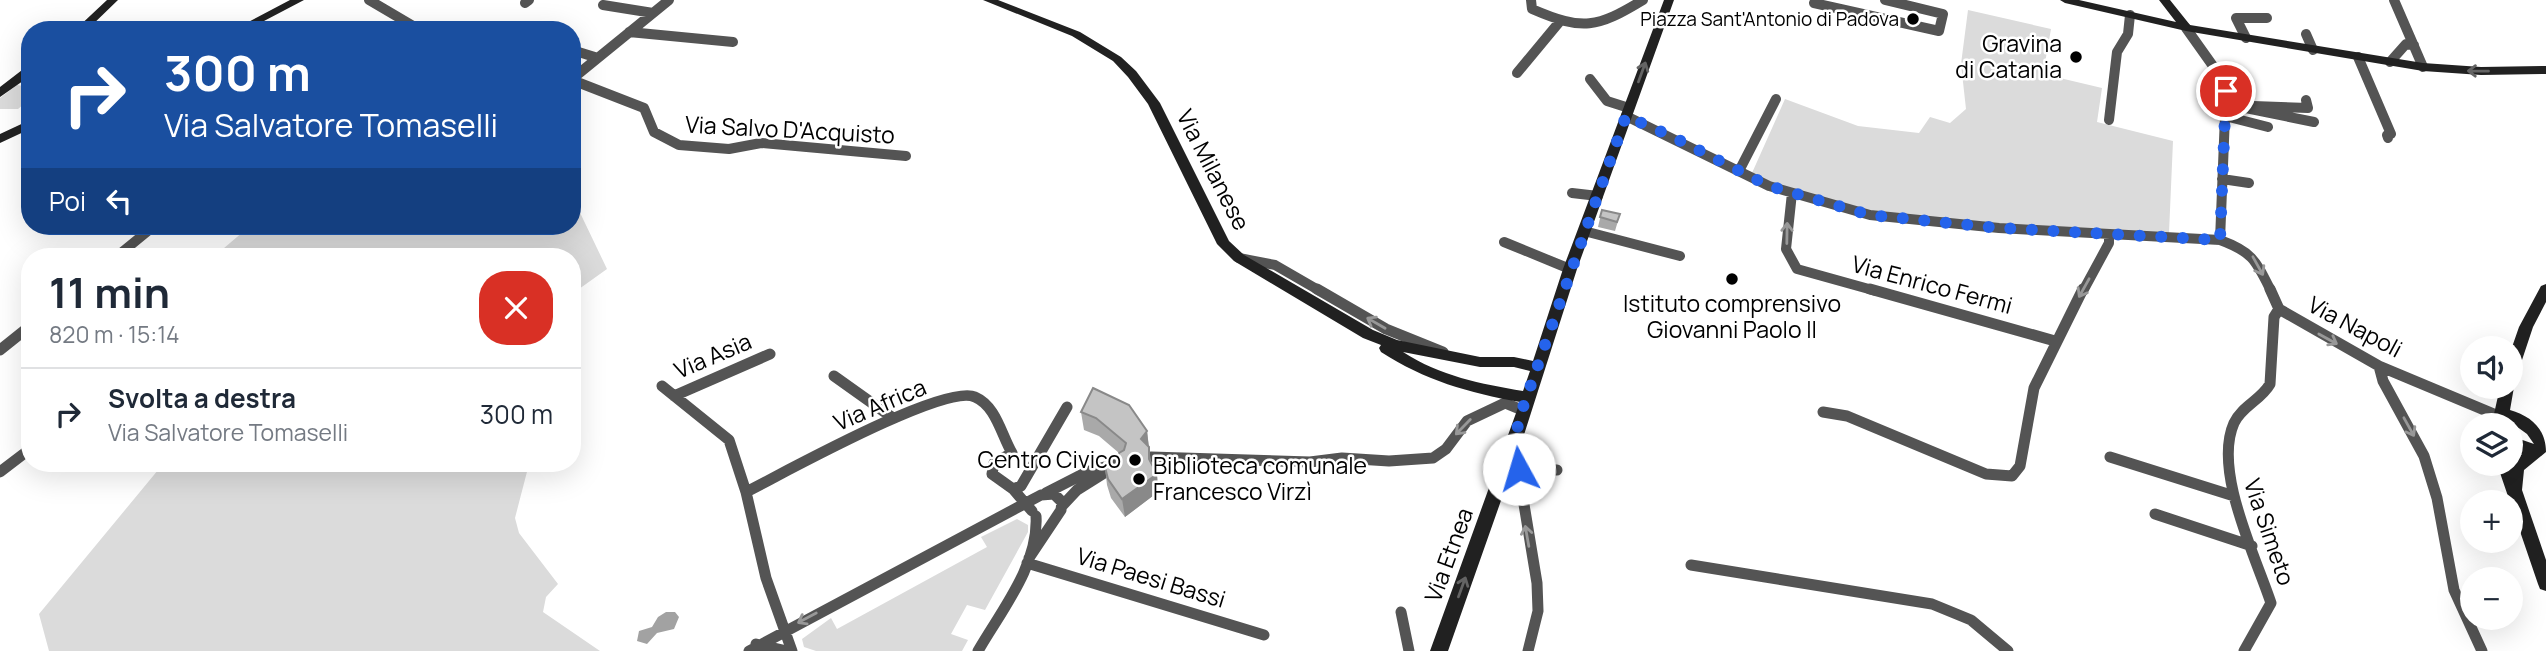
<!DOCTYPE html>
<html lang="it">
<meta charset="utf-8">
<style>
:root{--surface:#fff;--page:#f6f6f7;--text:#1f2937;--muted:#747a83;--line:#e0e1e3}
body{margin:0;font-family:Manrope,sans-serif;background:var(--page);color:var(--text);height:100vh;display:flex;flex-direction:column;font-size:26px;white-space:nowrap}
*{box-sizing:border-box;margin:0}
p{font-size:23px;color:var(--muted)}
.icon{flex:none;width:38px;height:38px;fill:none;stroke:currentColor;stroke-width:2;stroke-linecap:round;stroke-linejoin:round}
.map{position:relative;flex:1;overflow:hidden}
.side{position:absolute;left:21px;top:248px;width:560px;height:224px;display:flex;flex-direction:column;background:var(--surface);border-radius:28px;box-shadow:0 7px 28px #0002}
.side>*{flex:none}
.guide{position:absolute;left:21px;top:21px;width:560px;height:214px;border-radius:28px;box-shadow:0 7px 28px #0002;background:#1a4fa0;color:#fff;overflow:hidden}
.fabs{position:absolute;left:2460px;top:336px;display:grid;gap:14px}
.fabs a{display:grid;place-items:center;width:63px;height:63px;border-radius:50%;background:var(--surface);box-shadow:0 7px 28px #0002;font-size:35px}
.pin{position:absolute;display:grid;place-items:center;width:60px;height:60px;color:#fff;margin:-30px;border:4px solid #fff;border-radius:50%;box-shadow:0 2px 7px #0007}
.me{position:absolute;width:77px;margin:-38px;rotate:354deg;stroke-linejoin:round;filter:drop-shadow(0 0 5px #0008)}
.turn{display:flex;align-items:center;gap:24px;height:147px;padding:0 28px;font-size:32px}
.turn .icon{width:91px;height:91px;stroke-width:2.5}
.turn b{display:block;font-size:49px;line-height:60px}
.then{display:flex;align-items:center;height:66px;padding:0 28px;background:#0003;gap:14px;font-size:26px}
.round{display:grid;place-items:center;flex:none;width:74px;height:74px;border-radius:28px;background:var(--page)}
.summary{display:flex;align-items:center;justify-content:space-between;height:119px;padding:0 28px}
h1{font-size:42px;font-weight:700;line-height:52px}
ul{padding:0;list-style:none}
li{display:flex;align-items:center;gap:21px;height:91px;padding:0 28px;border-top:2px solid var(--line)}
li div{flex:1}
li b{display:block;font-size:26px}
li em{font-style:normal}
.map>svg:first-child{display:block}
.green{fill:#dbdbdb}
.water{fill:#a2a2a2}
.lines{fill:none;stroke-linecap:round;stroke-linejoin:round}
.street-far1{stroke:#545454;stroke-width:10}
.street{stroke:#545454;stroke-width:11}
.secondary{fill:#212121;fill-rule:evenodd}
.wall{fill:#a9a9a9}
.shaded-wall{fill:#898989}
.building{fill:#c4c4c4;stroke:#898989;stroke-width:2}
.oneway{stroke:#646464}
.oneway2{stroke:#989898}
.route{stroke:#2563eb;stroke-width:12;stroke-dasharray:0 21.6}
.poi-dot{fill:#000;stroke:#fff;stroke-width:2.5}
.labels{text-anchor:middle;stroke-width:5;stroke-linejoin:round;paint-order:stroke}
.far-poi-label{font-size:19px;fill:#000;stroke:#fff;text-anchor:end}
.poi-label{font-size:23px;fill:#000;stroke:#fff;text-anchor:end}
.street-label{font-size:23px;fill:#000;stroke:#fff}
</style>
<div class="map">
<svg width="2546" height="651" viewBox="0 0 2546 651">
<rect width="100%" height="100%" fill="#fff"/>
<path class="green" d="M1968,10L2051,29L2043,74L2102,88L2097,122L2173,141L2169,233C2043,227 1863,231 1752,173L1785,99L1858,126L1919,133L1930,117L1950,123L1966,109L1961,64Z
M17,85L30,87V99L18,109H0V98Z
M572,196L607,269L572,294V257H339L288,251L281,257H204L211,252L217,254L250,226H572Z
M163,464H529L515,518L519,533L558,584L546,597L543,612L600,651H49L39,614Z
M1017,519L1028,525V532L985,610L967,605L951,634L968,640L962,651H816L804,647L802,639L831,618L837,629L987,547L981,537Z"/>
<path class="water" d="M666,612H675L679,617L674,629L657,633L647,644L637,641L639,631L652,627L658,617Z"/>
<g class="lines">
<path class="street-far1" d="M369,0L420,30
M1531,0L1532,9C1583,31 1597,28 1643,0
M2394,0L2423,67
M525,3L529,0
M1814,3L1939,31L1943,14L1885,0
M603,5L653,13
M2186,28L2218,73L2226,91L2220,240
M629,32L733,42
M2306,34L2313,50
M2246,38L2236,18H2267
M572,50L598,58
M2358,57L2391,134L2387,135L2388,138
M2390,62L2406,44L2414,45
M1517,73L1561,20
M572,79L669,0
M1590,79L1607,101L1629,108
M572,80L644,108L654,132L679,145L729,149L761,143L906,156
M2226,104L2314,122
M2253,106L2308,108L2306,100
M1626,116L1769,186L1870,215L1999,228L2220,240C2253,252 2256,261 2271,291
M2225,116L2268,127
M2109,120L2117,52L2128,34L2130,15
M1739,171L1776,99
M2222,179L2249,183
M1572,193L1598,196
M1792,193L1786,249L1797,269L1876,291
M1584,231L1680,256
M1504,242L1570,269
M116,257L154,226
M1239,258L1275,265L1320,291
M2083,291L2109,243V234"/>
<path class="street" d="M1317,289L1386,329L1443,352
M1870,289L2055,341
M2270,289L2279,309L2379,366L2501,417
M0,350L30,326
M2379,366L2383,381L2424,456L2437,498L2454,590L2482,651
M834,376L893,418
M662,386L729,440L746,492L766,578L792,651
M674,396L770,354
M1823,412L1847,416L1986,474L2012,476L2020,466L2034,388L2083,289
M1514,444L1537,583L1538,611L1528,651
M1151,457L1310,462L1342,458L1389,461L1433,458L1446,449L1467,421L1505,403L1522,410
M2110,457L2234,496
M1519,469L1557,470
M0,472L30,449
M1013,489L1021,486L1067,407
M746,492C782,474 945,383 975,397C996,406 1001,434 1012,453L994,463L992,474L1013,489L1032,511
M1046,493L1089,471L1120,463
M1062,506L1077,490L1112,468
M2155,514L2252,546
M1027,563L1264,635
M1691,565L1932,604L1971,620L2008,651
M1401,612L1409,651
M756,644L787,651
M749,651L1041,495L1054,494L1062,502L1061,510L1029,558
M978,651C1001,611 1039,565 1036,516
M2244,651L2271,603C2255,555 2213,470 2234,423C2242,406 2261,400 2270,384L2274,317L2279,309"/>
<path class="secondary" d="M107,0H118L87,30H75Z
M290,0H304L247,30H233Z
M983,0H998L1080,32L1121,57L1136,71L1160,103L1229,241L1244,255L1373,330L1397,340L1480,357H1514L1533,361L1563,269L1664,0H1674L1577,269L1522,441L1448,651H1430L1520,402C1469,393 1424,380 1381,352L1379,348L1381,345L1363,338L1234,261L1217,244L1148,104L1128,77L1113,61L1072,36ZM1403,352L1480,367H1514L1530,371L1523,391C1481,384 1440,376 1403,352Z
M2060,0H2079L2176,22L2159,0H2170L2190,25L2423,63L2481,67L2546,66V74L2481,75L2423,71L2186,31L2065,3Z
M26,67H30V76L0,97V87Z
M30,120V129L0,143V134Z
M2546,284V302L2533,327L2518,372L2516,376L2511,377V350L2519,327L2541,286Z
M2511,383L2514,387L2510,410C2531,416 2546,429 2546,452L2524,470L2522,490L2546,560V591L2540,589L2538,584L2497,464H2511L2522,454L2511,449V436L2534,444L2527,434L2509,421L2510,425H2496L2494,414L2500,387H2511Z"/>
</g>
<path class="wall" d="M1602,210L1620,214L1615,231L1598,227Z
M1081,412L1147,431L1151,463L1157,474L1158,492L1125,517L1111,498L1107,485L1105,467L1117,465L1119,453L1099,436L1084,430Z"/>
<path class="shaded-wall" d="M1147,431L1149,449L1141,439Z
M1157,474L1158,492L1125,517L1122,499Z"/>
<path class="building" d="M1602,210L1620,214L1617,222L1600,217Z
M1093,388L1129,405L1147,431L1141,439L1149,447V459L1157,474L1122,499L1108,479L1105,467L1117,465L1119,453L1124,450L1126,443L1096,418L1081,412Z"/>
<defs><path id="oneway-shaft" d="M-6 0H5M1.5-3L5.5 0L1.5 3" fill="none" stroke-width="1.6" stroke-linecap="round" stroke-linejoin="round" transform="scale(1.75)"/></defs>
<g class="oneway">
<use href="#oneway-shaft" transform="translate(2478 71) rotate(-179)"/>
<use href="#oneway-shaft" transform="translate(1642 72) rotate(-70)"/>
<use href="#oneway-shaft" transform="translate(1462 587) rotate(-70)"/>
</g>
<g class="oneway2">
<use href="#oneway-shaft" transform="translate(1787 233) rotate(-89)"/>
<use href="#oneway-shaft" transform="translate(2258 266) rotate(61)"/>
<use href="#oneway-shaft" transform="translate(2084 288) rotate(119)"/>
<use href="#oneway-shaft" transform="translate(1376 323) rotate(-150)"/>
<use href="#oneway-shaft" transform="translate(2328 339) rotate(29)"/>
<use href="#oneway-shaft" transform="translate(1463 427) rotate(134)"/>
<use href="#oneway-shaft" transform="translate(2409 427) rotate(61)"/>
<use href="#oneway-shaft" transform="translate(1527 536) rotate(-100)"/>
<use href="#oneway-shaft" transform="translate(807 618) rotate(152)"/>
</g>
<g class="lines">
<path class="route" d="M1519,469L1514,441L1522,410L1626,116L1671,136L1769,186L1870,215L1999,228L2220,240L2226,91"/>
</g>
<g class="poi-dot">
<circle cx="1913" cy="19" r="7"/>
<circle cx="2076" cy="57" r="7"/>
<circle cx="1732" cy="279" r="7"/>
<circle cx="1135" cy="460" r="7"/>
<circle cx="1139" cy="479" r="7"/>
</g>
<g class="labels">
<g class="far-poi-label">
<text x="1899" y="26">Piazza Sant'Antonio di Padova</text>
</g>
<g class="poi-label">
<text x="2062" y="52">Gravina<tspan x="2062" dy="26">di Catania</tspan></text>
<text x="1732" y="312" text-anchor="middle">Istituto comprensivo<tspan x="1732" dy="26">Giovanni Paolo II</tspan></text>
<text x="1121" y="468">Centro Civico</text>
<text x="1153" y="474" text-anchor="start">Biblioteca comunale<tspan x="1153" dy="26">Francesco Virzì</tspan></text>
</g>
<g class="street-label">
<text transform="translate(790 130) rotate(3)" y="8">Via Salvo D'Acquisto</text>
<text transform="translate(1213 170) rotate(63)" y="8">Via Milanese</text>
<text transform="translate(1932 285) rotate(15)" y="8">Via Enrico Fermi</text>
<text transform="translate(2355 327) rotate(28)" y="8">Via Napoli</text>
<text transform="translate(713 356) rotate(-23)" y="8">Via Asia</text>
<text transform="translate(880 405) rotate(-23)" y="8">Via Africa</text>
<text transform="translate(2269 532) rotate(71)" y="8">Via Simeto</text>
<text transform="translate(1449 555) rotate(-70)" y="8">Via Etnea</text>
<text transform="translate(1151 578) rotate(17)" y="8">Via Paesi Bassi</text>
</g>
</g>
</svg>
<div class="fabs">
<a><svg class="icon" aria-label="sound" viewBox="0 0 24 24"><path d="M4 9h4l5-4v14l-5-4H4zM17 9q2 3 0 6"/></svg></a>
<a><svg class="icon" aria-label="layers" viewBox="0 0 24 24"><path d="M12 4l9 5-9 5-9-5zM3 14l9 5 9-5"/></svg></a>
<a>+</a>
<a>−</a>
</div>
<div class="pin" style="left:2226px;top:91px;background:#d93025"><svg class="icon" aria-label="arrive" viewBox="0 0 24 24"><path d="M6 21V4h12l-3 4 3 4H6"/></svg></div>
<svg class="me" style="left:1519px;top:469px" viewBox="-20 -20 40 40"><circle r="19" fill="#fff"/><path d="M0-13L10 11 0 6-10 11z" fill="#2563eb"/></svg>
<div class="guide">
<div class="turn"><svg class="icon" aria-label="right" viewBox="0 0 24 24"><path d="M7 20v-9h11M14 6l5 5-5 5"/></svg><div><b>300 m</b>Via Salvatore Tomaselli</div></div>
<div class="then">Poi<svg class="icon" aria-label="left" viewBox="0 0 24 24"><path d="M17 20v-9H6M10 6l-5 5 5 5"/></svg></div>
</div>
<section class="side">
<div class="summary"><div><h1>11 min</h1><p>820 m · 15:14</p></div><a class="round" style="background:#d93025;color:#fff"><svg class="icon" aria-label="close" viewBox="0 0 24 24"><path d="M6 6l12 12M18 6L6 18"/></svg></a></div>
<ul>
<li><svg class="icon" aria-label="right" viewBox="0 0 24 24"><path d="M7 20v-9h11M14 6l5 5-5 5"/></svg><div><b>Svolta a destra</b><p>Via Salvatore Tomaselli</p></div><em>300 m</em></li>
</ul>
</section>
</div>
